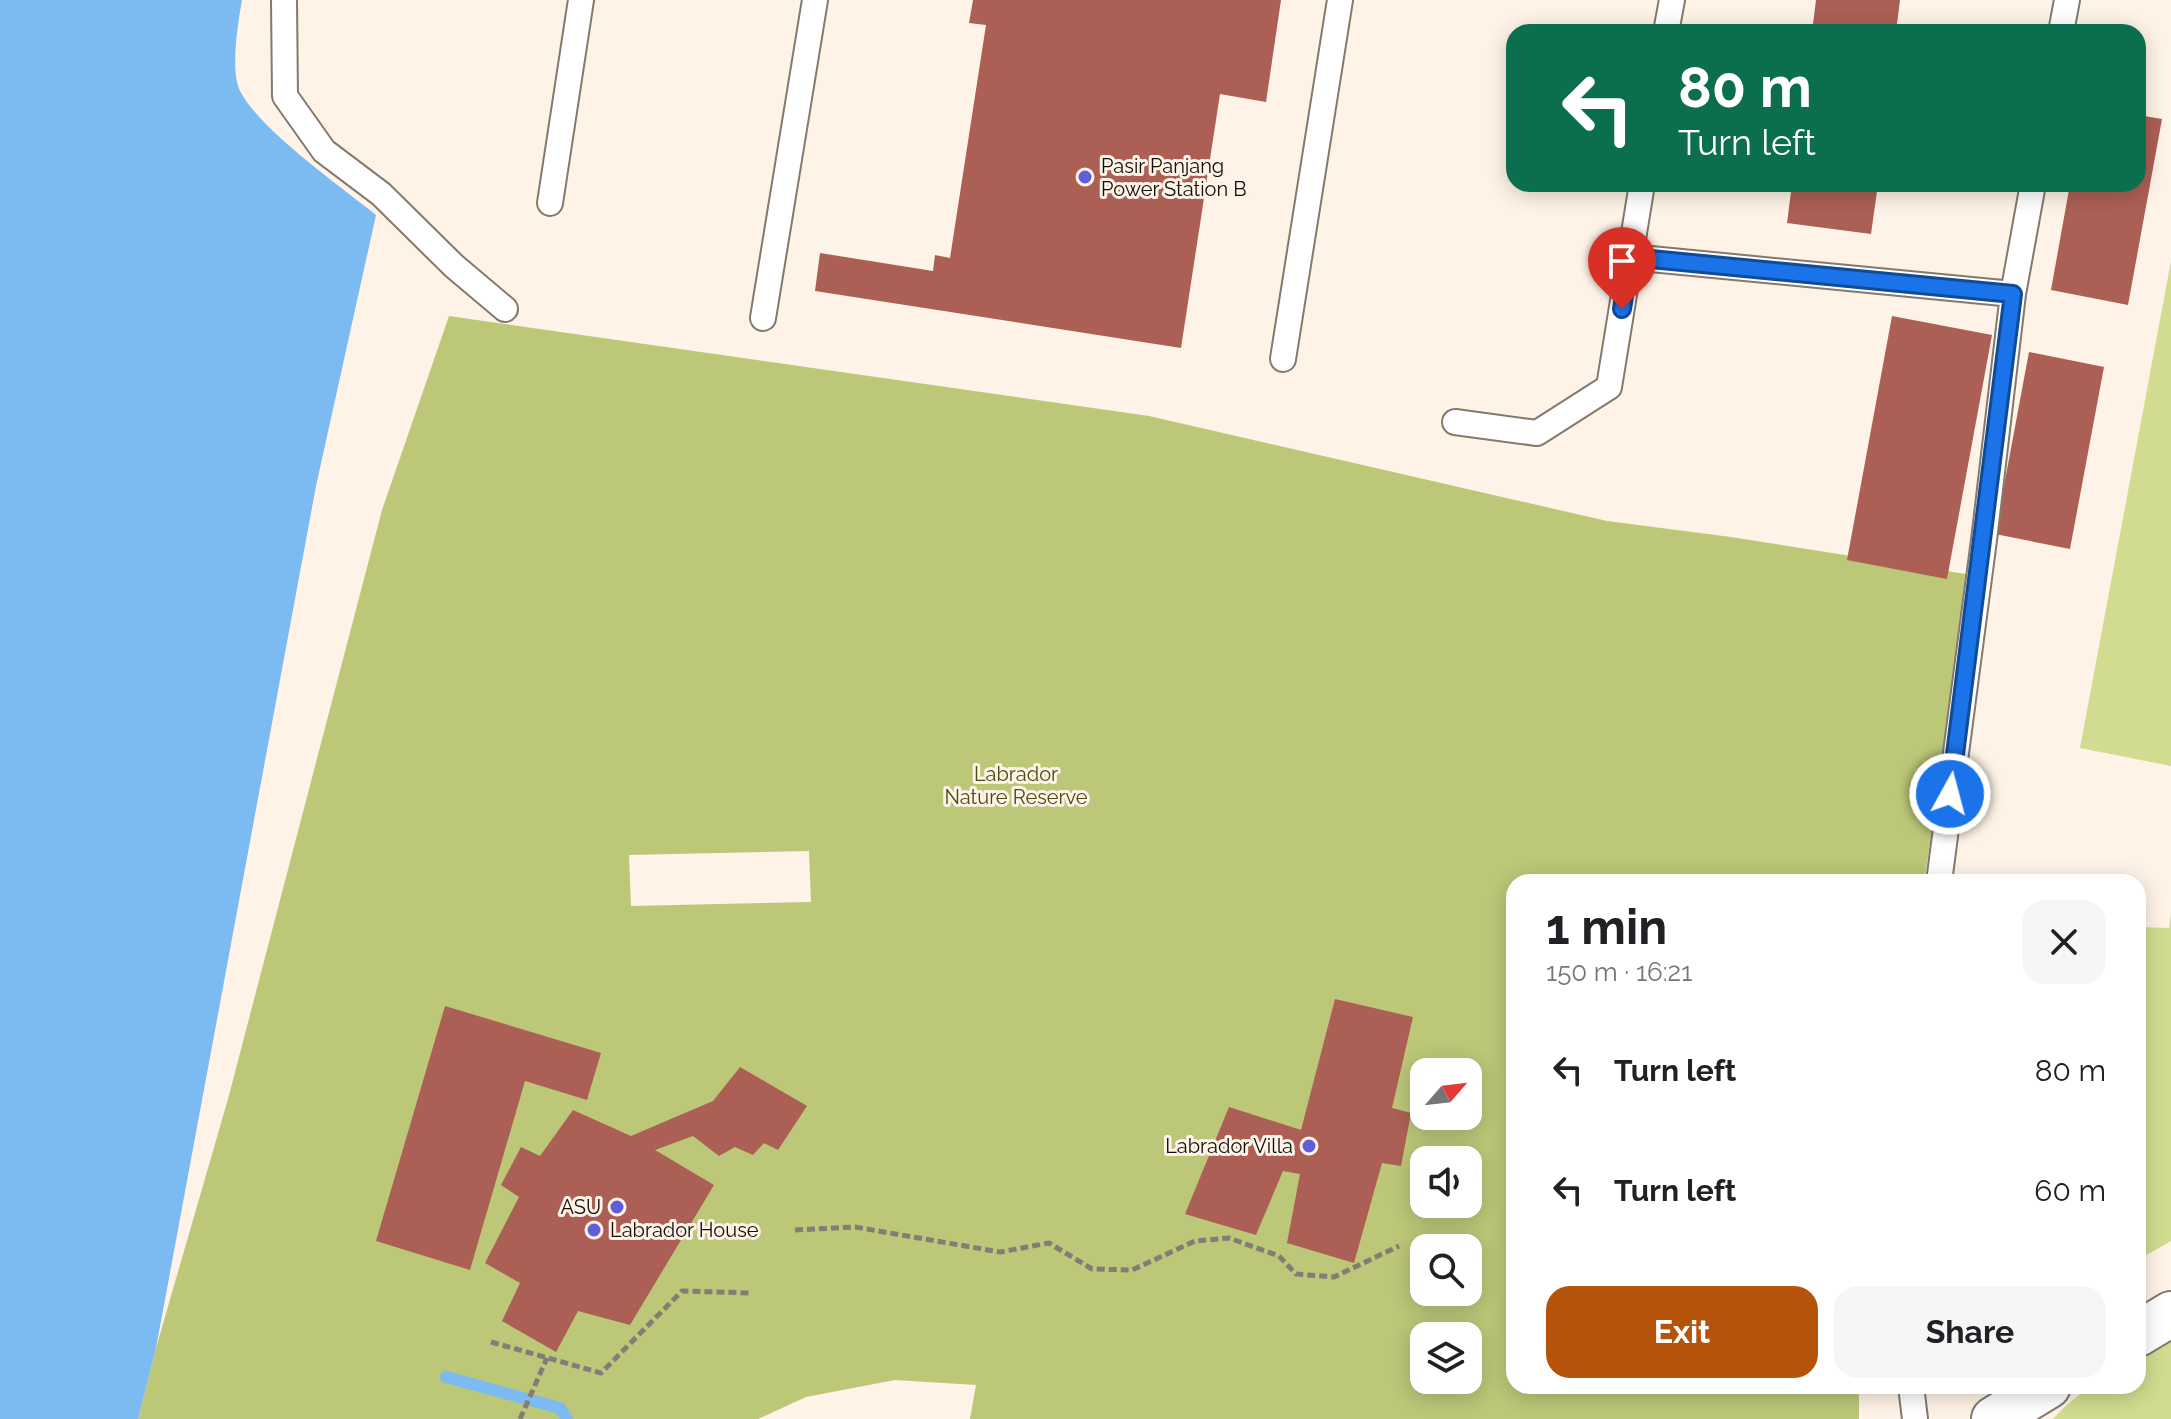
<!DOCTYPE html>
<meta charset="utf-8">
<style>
:root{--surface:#fff;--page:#f6f6f6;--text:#202124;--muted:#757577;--accent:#b45309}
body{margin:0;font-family:Raleway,sans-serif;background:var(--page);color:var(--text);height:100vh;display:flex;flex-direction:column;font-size:30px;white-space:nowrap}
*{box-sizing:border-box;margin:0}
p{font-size:26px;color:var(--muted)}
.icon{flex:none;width:44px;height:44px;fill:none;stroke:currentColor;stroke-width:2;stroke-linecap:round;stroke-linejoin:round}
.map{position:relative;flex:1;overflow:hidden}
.panel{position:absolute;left:1506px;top:874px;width:640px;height:520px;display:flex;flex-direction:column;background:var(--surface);border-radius:24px;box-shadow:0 4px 20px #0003}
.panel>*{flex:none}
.top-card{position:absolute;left:1506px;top:24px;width:640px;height:168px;border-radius:24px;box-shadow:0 4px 20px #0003;background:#0b6e4f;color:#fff;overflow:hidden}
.needle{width:52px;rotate:62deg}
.fabs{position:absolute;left:1410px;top:1058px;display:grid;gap:16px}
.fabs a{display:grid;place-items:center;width:72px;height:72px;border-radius:16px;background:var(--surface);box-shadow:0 4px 20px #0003;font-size:40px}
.pin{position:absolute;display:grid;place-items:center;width:68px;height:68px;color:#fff;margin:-82px -34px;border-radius:50% 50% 50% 0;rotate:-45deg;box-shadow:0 0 8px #0007}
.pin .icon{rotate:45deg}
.me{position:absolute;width:88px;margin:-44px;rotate:7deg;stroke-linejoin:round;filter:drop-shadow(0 0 6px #0008)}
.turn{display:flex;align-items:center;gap:28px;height:168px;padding:0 40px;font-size:36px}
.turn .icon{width:104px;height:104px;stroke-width:2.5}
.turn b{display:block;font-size:56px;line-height:68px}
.round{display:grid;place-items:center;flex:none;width:84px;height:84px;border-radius:24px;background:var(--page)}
.head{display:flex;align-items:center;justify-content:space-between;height:136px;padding:0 40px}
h1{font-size:48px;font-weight:700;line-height:60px}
.cta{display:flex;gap:16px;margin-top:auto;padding:16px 40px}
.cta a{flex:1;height:92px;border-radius:24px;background:var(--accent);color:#fff;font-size:32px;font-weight:700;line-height:92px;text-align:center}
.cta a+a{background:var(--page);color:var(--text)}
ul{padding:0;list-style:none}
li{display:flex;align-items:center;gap:24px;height:120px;padding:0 40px}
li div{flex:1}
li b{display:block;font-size:30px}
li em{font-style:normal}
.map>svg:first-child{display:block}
.green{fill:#d1dc90}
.forest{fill:#bcc778;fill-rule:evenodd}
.water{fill:#7cbaf2}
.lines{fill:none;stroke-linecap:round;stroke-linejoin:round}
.stream{stroke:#7cbaf2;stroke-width:12}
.building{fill:#ac5f55}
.service-casing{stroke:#83796e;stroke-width:28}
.minor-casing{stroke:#83796e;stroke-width:48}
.path{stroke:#847d75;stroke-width:5;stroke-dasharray:8 4;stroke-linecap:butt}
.service{stroke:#fff;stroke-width:24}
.minor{stroke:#fff;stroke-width:44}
.route-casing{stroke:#114b97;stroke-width:20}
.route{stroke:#1a73e8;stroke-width:14}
.poi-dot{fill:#605ed7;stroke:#fef3e6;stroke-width:3}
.labels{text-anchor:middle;stroke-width:6;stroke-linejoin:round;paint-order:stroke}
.poi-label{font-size:20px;fill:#110e0a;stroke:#fef3e6;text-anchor:start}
.park-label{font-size:20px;fill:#474d12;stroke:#fef3e6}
</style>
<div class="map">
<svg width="2171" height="1419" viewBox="0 0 2171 1419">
<rect width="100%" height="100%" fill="#fef3e6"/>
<path class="green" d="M2171,261V766L2080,748Z
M2171,914V1241L2138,1260V927L2169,928Z
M2171,1339V1419H2053C2087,1384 2090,1386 2138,1386V1359Z"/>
<path class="forest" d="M449,316L1149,416L1607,521L1731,537L1972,575L1924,882H1514V1386H1859V1419H970L976,1385L895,1380L806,1397L758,1419H138L156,1348L228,1099L382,510ZM809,851L811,902L631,906L629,855ZM1424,1072H1468V1116H1424ZM1424,1160H1468V1204H1424ZM1424,1248H1468V1292H1424ZM1424,1336H1468V1380H1424Z"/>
<path class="water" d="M0,0H242C238,23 230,70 240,91C260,130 340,186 376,215L316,486L156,1348L138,1419H0Z"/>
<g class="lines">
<path class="stream" d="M446,1377L560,1408L567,1419"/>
</g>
<path class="building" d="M973,0H1281L1266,102L1220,94L1181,348L815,291L820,253L933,271L935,255L950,258L986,25L969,23Z
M1816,0H1900L1896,32H1812Z
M2138,115L2162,119L2128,305L2051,290L2070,184H2138Z
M1792,184H1878L1871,234L1787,223Z
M1892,316L1992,335L1947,579L1847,560Z
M2029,352L2104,367L2070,549L1995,534Z
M1335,999L1413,1017L1392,1108L1411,1113L1401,1166L1382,1163L1354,1263L1287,1243L1300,1174L1283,1171L1256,1235L1185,1214L1229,1107L1301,1130Z
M445,1006L601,1053L587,1100L525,1081L470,1270L376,1241Z
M740,1067L807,1106L778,1150L764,1143L753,1155L735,1147L719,1156L693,1136L655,1150L714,1185L630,1325L578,1311L556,1352L502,1321L520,1283L485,1263L519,1197L501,1185L521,1147L540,1156L573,1110L631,1136L713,1101Z"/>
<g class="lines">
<defs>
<path id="service" d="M284,0L285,96L324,151L381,194L454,266L505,309
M1666,32L1672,0
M2061,32L2067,0
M550,203L581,0
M1630,257L2013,294
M763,318L815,0
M1283,359L1340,0
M1455,422L1537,433L1609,387L1642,184
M1939,882L1984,540L2013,294L2033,184
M1911,1386L1915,1419"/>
<path id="minor" d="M2138,1334L2171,1314
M1994,1419L2048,1386"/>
</defs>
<use href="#service" class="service-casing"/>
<use href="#minor" class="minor-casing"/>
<path class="path" d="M795,1230L855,1227L1000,1252L1049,1243L1092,1269L1132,1270L1195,1241L1229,1238L1279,1256L1296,1274L1334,1277L1399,1246
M491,1342L601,1373L682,1291L752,1293
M520,1419L547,1358"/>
<use href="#service" class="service"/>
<use href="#minor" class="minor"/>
</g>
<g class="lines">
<defs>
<path id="route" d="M1622,309L1630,257L2013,294L1950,794"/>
</defs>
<use href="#route" class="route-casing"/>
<use href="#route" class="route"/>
</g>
<g class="poi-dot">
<circle cx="1085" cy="177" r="8"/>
<circle cx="1309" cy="1146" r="8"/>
<circle cx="617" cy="1207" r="8"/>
<circle cx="594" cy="1230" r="8"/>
</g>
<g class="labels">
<g class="poi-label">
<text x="1101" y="173">Pasir Panjang<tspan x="1101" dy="23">Power Station B</tspan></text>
<text x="1293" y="1153" text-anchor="end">Labrador Villa</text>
<text x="601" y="1214" text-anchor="end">ASU</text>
<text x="610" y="1237">Labrador House</text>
</g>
<g class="park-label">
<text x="1016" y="781">Labrador<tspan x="1016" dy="23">Nature Reserve</tspan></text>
</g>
</g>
</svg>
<div class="fabs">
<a><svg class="needle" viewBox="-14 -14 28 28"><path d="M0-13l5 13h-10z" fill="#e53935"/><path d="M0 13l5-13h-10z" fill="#757577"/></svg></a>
<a><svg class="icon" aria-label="sound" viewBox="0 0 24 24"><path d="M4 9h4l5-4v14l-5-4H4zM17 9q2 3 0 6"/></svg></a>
<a><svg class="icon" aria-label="search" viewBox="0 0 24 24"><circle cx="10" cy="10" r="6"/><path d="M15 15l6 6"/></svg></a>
<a><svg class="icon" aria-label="layers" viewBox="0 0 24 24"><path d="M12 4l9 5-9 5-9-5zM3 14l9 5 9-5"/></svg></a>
</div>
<div class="pin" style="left:1622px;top:309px;background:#d93025"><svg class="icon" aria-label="arrive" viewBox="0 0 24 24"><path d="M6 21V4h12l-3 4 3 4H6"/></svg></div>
<svg class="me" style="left:1950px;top:794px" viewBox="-20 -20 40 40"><circle r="17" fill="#1a73e8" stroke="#fff" stroke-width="3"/><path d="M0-11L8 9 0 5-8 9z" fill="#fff"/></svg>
<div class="top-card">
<div class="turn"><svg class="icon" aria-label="left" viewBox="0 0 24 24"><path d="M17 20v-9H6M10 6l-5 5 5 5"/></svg><div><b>80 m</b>Turn left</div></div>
</div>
<section class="panel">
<div class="head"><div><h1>1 min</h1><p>150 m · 16:21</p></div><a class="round"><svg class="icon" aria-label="close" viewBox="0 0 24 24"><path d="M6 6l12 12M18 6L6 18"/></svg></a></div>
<ul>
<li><svg class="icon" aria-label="left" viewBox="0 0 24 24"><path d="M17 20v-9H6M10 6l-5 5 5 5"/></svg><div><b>Turn left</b></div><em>80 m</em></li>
<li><svg class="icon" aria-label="left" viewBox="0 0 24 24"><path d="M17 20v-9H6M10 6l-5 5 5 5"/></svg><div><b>Turn left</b></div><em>60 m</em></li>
</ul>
<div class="cta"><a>Exit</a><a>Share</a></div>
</section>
</div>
